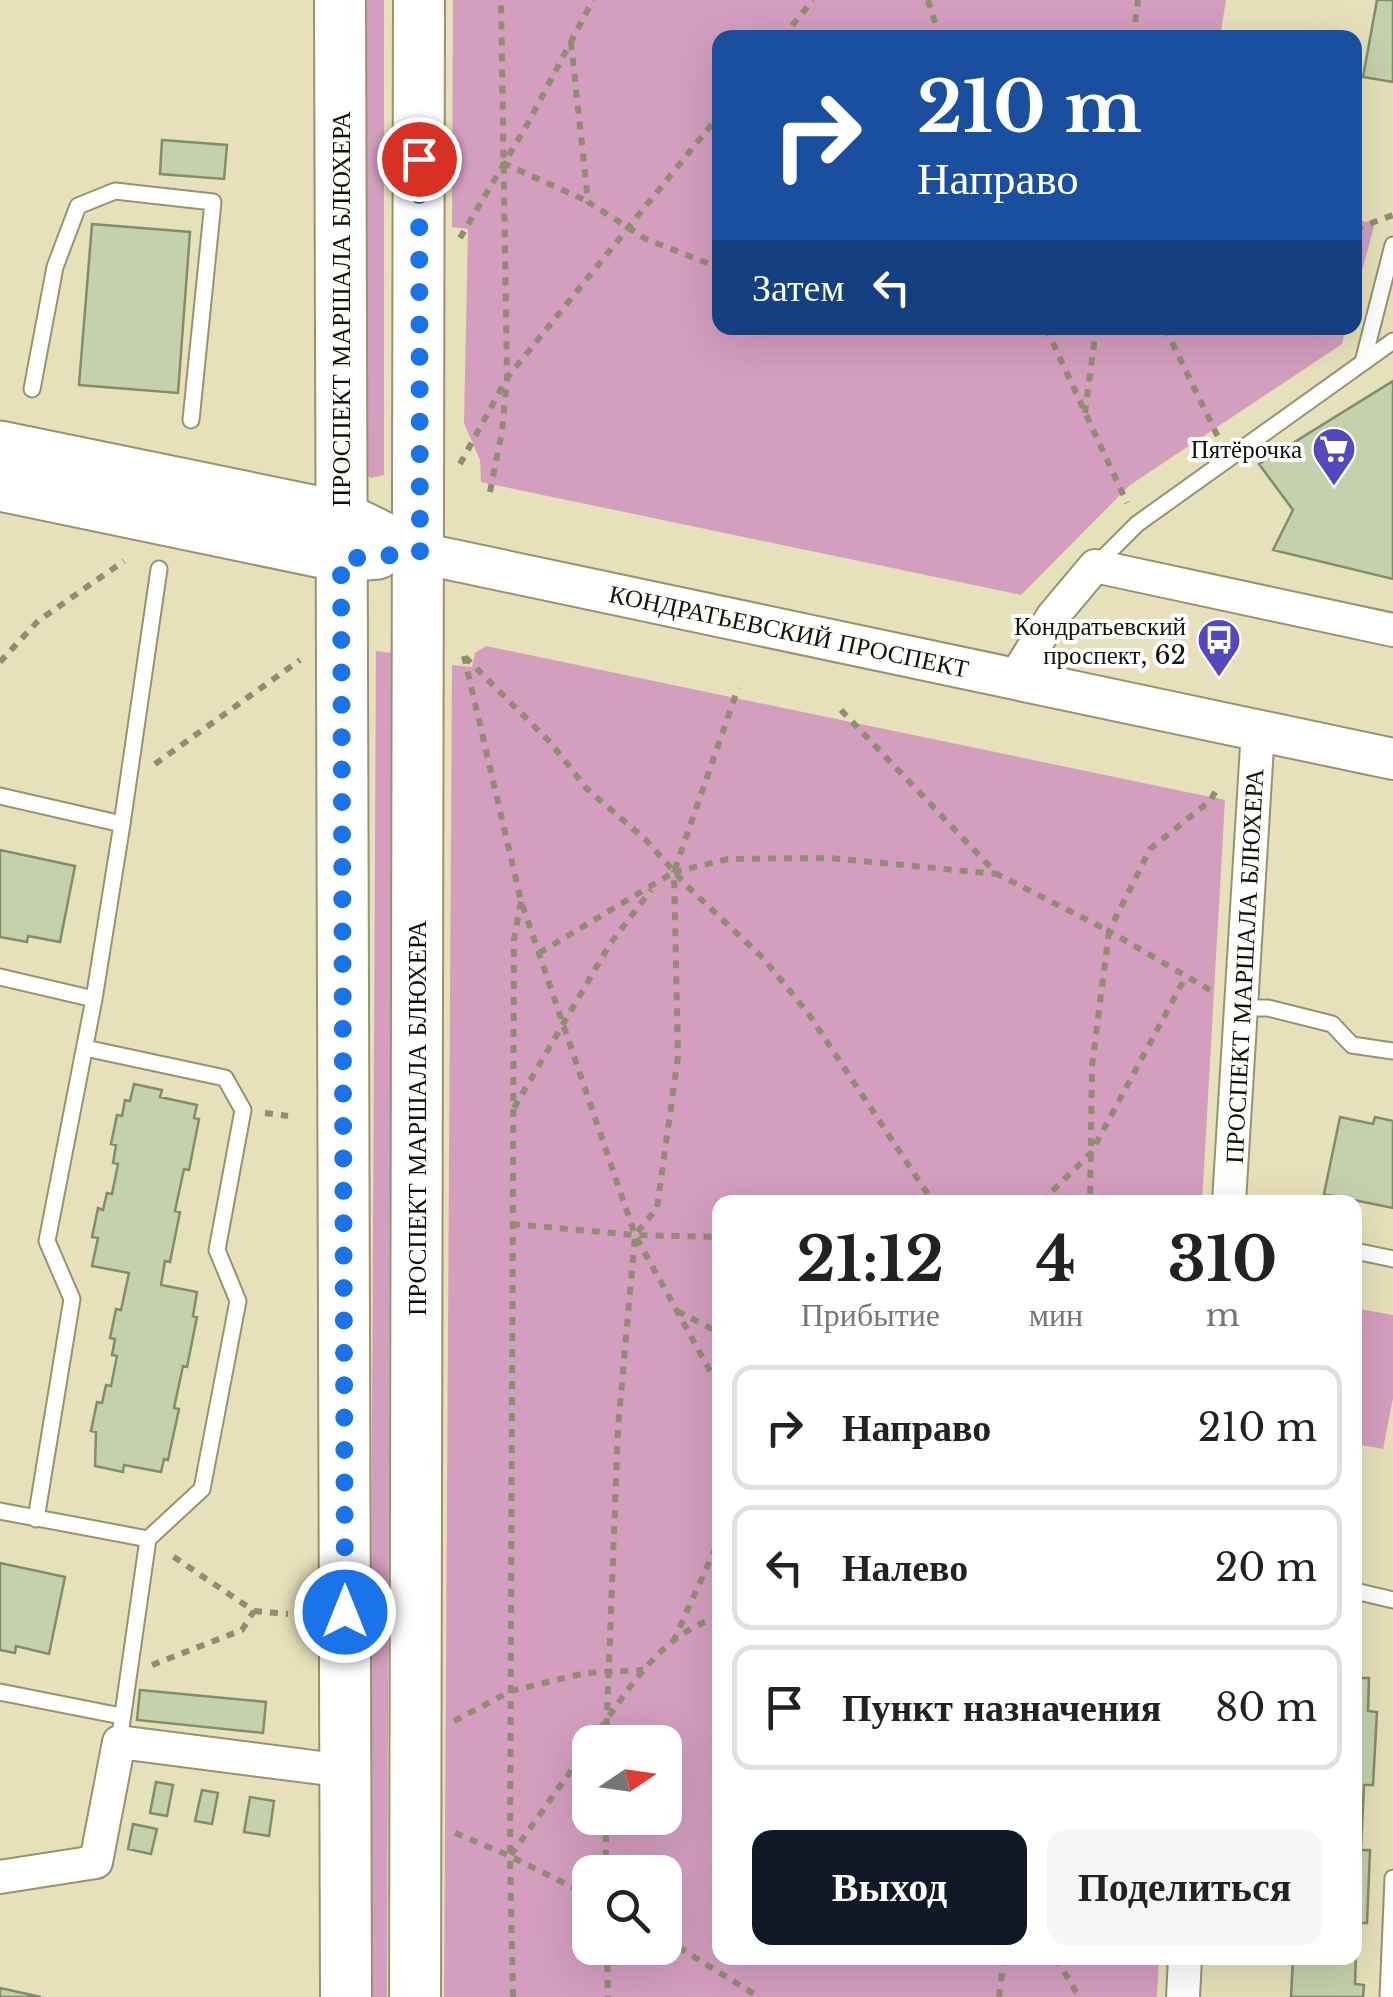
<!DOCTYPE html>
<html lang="ru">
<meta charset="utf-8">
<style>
:root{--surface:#fff;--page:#f6f6f6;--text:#222;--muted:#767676;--line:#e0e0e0;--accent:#111827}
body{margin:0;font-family:"Libre Baskerville",serif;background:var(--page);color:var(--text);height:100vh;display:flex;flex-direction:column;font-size:38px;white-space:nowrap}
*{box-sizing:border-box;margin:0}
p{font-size:32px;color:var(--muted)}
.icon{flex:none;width:55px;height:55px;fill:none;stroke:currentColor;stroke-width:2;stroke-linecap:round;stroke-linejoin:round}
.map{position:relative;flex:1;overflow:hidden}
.sheet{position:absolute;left:712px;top:1195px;width:650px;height:770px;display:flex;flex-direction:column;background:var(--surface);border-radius:20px;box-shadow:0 10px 40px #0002}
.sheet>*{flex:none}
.top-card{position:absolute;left:712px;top:30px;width:650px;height:305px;border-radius:20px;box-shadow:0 10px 40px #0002;background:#1a4fa0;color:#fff;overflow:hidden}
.needle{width:65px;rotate:77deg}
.buttons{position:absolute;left:572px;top:1725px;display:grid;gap:20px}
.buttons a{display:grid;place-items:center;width:110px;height:110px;border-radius:20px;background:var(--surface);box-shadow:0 10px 40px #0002;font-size:50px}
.pin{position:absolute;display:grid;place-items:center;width:85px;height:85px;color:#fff;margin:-42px;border:5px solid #fff;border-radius:50%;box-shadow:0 2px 10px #0007}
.me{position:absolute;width:110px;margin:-55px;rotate:0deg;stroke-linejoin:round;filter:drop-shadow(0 0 8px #0008)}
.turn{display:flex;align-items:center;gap:35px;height:210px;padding:0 40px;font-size:45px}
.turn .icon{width:130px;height:130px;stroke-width:2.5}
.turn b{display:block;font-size:70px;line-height:85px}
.then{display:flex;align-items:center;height:95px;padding:0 40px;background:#0003;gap:20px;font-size:38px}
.eta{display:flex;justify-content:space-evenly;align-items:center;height:170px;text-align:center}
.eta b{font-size:60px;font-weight:800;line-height:70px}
.primary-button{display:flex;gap:20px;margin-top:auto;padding:20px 40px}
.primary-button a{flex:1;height:115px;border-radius:20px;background:var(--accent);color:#fff;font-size:40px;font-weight:800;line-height:115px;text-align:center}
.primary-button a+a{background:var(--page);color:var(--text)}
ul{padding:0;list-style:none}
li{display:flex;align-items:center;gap:30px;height:125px;margin:0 20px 15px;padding:0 20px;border:5px solid var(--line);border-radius:20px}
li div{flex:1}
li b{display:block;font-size:38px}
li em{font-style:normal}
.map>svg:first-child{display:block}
.green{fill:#d49ebf;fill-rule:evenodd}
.building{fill:#c5d0ac;stroke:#828d6a;stroke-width:2.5}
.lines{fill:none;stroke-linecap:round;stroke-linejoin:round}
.service-casing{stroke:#98936f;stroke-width:19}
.minor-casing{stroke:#98936f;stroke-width:36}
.tertiary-casing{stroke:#98936f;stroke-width:44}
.secondary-casing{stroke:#98936f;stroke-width:49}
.primary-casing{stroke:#98936f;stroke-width:54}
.path{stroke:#918d71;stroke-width:6;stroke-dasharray:8 8;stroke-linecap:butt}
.service{stroke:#fff;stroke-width:15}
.minor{stroke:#fff;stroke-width:32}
.tertiary{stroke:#fff;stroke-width:40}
.secondary{stroke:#fff;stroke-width:45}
.primary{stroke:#fff;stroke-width:50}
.route{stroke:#1a73e8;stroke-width:18;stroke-dasharray:0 32.4}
.labels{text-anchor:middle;stroke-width:8;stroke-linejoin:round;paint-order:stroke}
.street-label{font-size:25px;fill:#141205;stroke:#fff}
.poi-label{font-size:25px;fill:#141205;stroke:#fff;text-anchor:end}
</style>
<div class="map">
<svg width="1393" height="1997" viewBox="0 0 1393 1997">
<rect width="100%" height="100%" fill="#e6e1ba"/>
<path class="green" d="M364,0H384V475L370,478L363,468Z
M453,0H1226L1220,37L720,38V328H1346L1342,344L1130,485L1021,595L481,482L480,460L464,423L468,229L452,227Z
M1355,220L1375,223L1355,296Z
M486,646L1225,800L1202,1202H720V1958H1159L1157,1997H444L452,665L472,667L475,653ZM665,1742V1818H590V1742ZM665,1872V1948H590V1872Z
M376,651L392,653L387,1997H369Z
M1355,1308L1393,1315V1398L1383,1449L1355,1444Z"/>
<path class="building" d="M1377,0H1393V82L1363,77Z
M162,140L227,145L224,179L160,174Z
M92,224L190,232L178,393L79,385Z
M1393,381V579L1273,550L1293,510L1259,464Z
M0,850L75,866L60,942L28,936L27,942L0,937Z
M134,1084L162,1090L160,1097L197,1105L194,1118L199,1119L189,1170L184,1169L175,1211L180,1212L170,1262L165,1261L161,1285L197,1292L193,1316L197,1317L187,1367L183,1366L174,1408L179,1409L168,1460L164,1459L161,1472L124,1465L123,1472L95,1466L96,1432L91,1431L97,1402L102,1403L106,1385L111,1386L117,1356L112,1355L115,1339L110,1338L116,1309L121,1310L129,1273L92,1266L98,1238L92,1237L98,1208L103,1210L107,1193L112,1194L118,1164L113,1163L116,1145L111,1144L117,1115L122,1116L125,1100L130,1101Z
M1340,1117L1373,1124L1375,1117L1393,1121V1208L1324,1194Z
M0,1563L65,1577L49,1654L16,1646L15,1653L0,1650Z
M1355,1678H1369L1368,1711L1377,1712L1373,1785H1364L1361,1850H1370L1367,1923H1357L1355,1984L1364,1985L1363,1997H1291L1293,1958H1355Z
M140,1690L266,1702L263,1733L137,1720Z
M156,1782L173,1785L167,1816L150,1813Z
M202,1790L218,1793L212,1824L195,1821Z
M250,1797L274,1801L269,1836L244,1832Z
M133,1824L157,1829L151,1854L128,1849Z
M0,1988L41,1997H0Z"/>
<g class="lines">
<defs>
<path id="service" d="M1363,362L1393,245
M32,389L55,267L78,206L115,191L213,202L191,420
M1097,564L1137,524L1393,341
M0,796L122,824L94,999L47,1241L72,1299L36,1519
M122,824L159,569
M0,977L94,999
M1241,1008H1268L1332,1024L1352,1045L1393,1051
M85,1048L225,1078L243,1110L217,1250L238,1301L202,1489L148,1539L119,1742
M1355,1251L1393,1259
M0,1511L148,1539
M1355,1591L1393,1600
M0,1692L121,1716
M1388,1997L1393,1878"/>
<path id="minor" d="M1014,679L1053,616L1095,566L1393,630
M1229,1202L1258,730
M0,1877L96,1862L119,1742L345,1771
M1183,1997L1185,1958"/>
<path id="tertiary" d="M420,553L1393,759"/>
<path id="secondary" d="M0,444L341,514L420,553
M0,488L341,559L378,556"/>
<path id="primary" d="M340,0L346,1997
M415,1997L419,0"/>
</defs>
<use href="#service" class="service-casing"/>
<use href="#minor" class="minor-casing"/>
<use href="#tertiary" class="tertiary-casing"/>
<use href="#secondary" class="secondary-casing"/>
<use href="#primary" class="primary-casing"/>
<path class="path" d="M928,0L940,38
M782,38L813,0
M1133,38L1138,0
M571,42L588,202L646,239L720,268
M503,163L587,201
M1355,229L1393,215
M460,238L528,123L593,0
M1046,328L1127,503
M1165,328L1219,439
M1085,413L1096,328
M460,464L507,378L720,114
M490,492L502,431L507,378L501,0
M464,656L521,901L635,1235L720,1389
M465,657L550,742L587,789L645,839L688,887L763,958L808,1013L933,1202
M0,662L38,621L124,561
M841,710L997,874L1109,931L1092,1066L1090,1202
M155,764L300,660
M539,953L674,872L738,688
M1210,990L1109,931L1150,849L1210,801L1217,789
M514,1108L610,944L651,890
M265,1113L288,1116
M1041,1202L1091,1153L1186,976
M512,1224L635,1235L720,1237
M677,1311L720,1333
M254,1611L288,1614
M673,1642L720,1538
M152,1665L242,1630L254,1611L168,1553
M454,1721L511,1691L585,1673L643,1670
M591,1742C625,1695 660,1632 720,1617
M606,1742L618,1428L635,1235L657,1208L678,1056L674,872L728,859L830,858L997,874
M606,1818V1872
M455,1833L510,1856L590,1896
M511,1855L590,1744
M665,1939L759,1997
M607,1948L608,1997
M1056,1958L1079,1997
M513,1997L510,1856L514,940L521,901
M999,1997L1004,1958"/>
<use href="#service" class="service"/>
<use href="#minor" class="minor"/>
<use href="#tertiary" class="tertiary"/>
<use href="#secondary" class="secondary"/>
<use href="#primary" class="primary"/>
</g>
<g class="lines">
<path class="route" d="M345,1612L341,559L420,553L419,159"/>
</g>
<defs>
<symbol id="supermarket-pin" viewBox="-11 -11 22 30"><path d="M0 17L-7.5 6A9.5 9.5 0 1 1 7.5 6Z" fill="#5448bf" stroke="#fff"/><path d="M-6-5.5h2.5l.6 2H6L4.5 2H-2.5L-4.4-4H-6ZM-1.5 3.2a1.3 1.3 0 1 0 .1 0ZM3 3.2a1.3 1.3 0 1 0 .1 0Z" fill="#fff"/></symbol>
<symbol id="bus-pin" viewBox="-11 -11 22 30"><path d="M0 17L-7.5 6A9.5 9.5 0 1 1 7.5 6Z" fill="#5448bf" stroke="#fff"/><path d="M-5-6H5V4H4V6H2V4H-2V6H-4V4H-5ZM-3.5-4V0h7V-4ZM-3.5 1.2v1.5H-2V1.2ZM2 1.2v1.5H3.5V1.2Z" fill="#fff"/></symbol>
</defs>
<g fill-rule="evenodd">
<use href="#supermarket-pin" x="1309" y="424" width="50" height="68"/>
<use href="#bus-pin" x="1194" y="615" width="50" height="68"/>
</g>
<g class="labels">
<g class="street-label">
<text transform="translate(341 309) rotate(-90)" y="9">ПРОСПЕКТ МАРШАЛА БЛЮХЕРА</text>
<text transform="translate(789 631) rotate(12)" y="9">КОНДРАТЬЕВСКИЙ ПРОСПЕКТ</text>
<text transform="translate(1244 966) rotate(-87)" y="9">ПРОСПЕКТ МАРШАЛА БЛЮХЕРА</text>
<text transform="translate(417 1118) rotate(-90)" y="9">ПРОСПЕКТ МАРШАЛА БЛЮХЕРА</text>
</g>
<g class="poi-label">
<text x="1302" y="458">Пятёрочка</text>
<text x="1186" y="635">Кондратьевский<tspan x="1186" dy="29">проспект, 62</tspan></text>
</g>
</g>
</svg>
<div class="buttons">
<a><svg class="needle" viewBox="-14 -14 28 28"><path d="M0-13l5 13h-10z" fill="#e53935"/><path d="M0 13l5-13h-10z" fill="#767676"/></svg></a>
<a><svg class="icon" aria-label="search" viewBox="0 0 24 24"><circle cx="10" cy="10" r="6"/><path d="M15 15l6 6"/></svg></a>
</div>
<div class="pin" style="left:419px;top:159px;background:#d93025"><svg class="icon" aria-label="arrive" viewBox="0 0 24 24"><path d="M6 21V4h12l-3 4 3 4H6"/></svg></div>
<svg class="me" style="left:345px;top:1612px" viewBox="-20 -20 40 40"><circle r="17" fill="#1a73e8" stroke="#fff" stroke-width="3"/><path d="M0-11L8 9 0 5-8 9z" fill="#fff"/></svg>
<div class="top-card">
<div class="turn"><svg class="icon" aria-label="right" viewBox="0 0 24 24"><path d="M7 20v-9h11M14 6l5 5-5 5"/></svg><div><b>210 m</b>Направо</div></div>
<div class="then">Затем<svg class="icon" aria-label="left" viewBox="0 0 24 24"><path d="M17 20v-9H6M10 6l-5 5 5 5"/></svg></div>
</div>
<section class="sheet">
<div class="eta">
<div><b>21:12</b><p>Прибытие</p></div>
<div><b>4</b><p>мин</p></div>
<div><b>310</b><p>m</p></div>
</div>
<ul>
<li><svg class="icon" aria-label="right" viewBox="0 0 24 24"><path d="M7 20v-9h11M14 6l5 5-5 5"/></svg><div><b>Направо</b></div><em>210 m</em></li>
<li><svg class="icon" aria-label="left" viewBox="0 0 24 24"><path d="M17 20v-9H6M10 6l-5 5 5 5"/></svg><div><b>Налево</b></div><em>20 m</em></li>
<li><svg class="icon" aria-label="arrive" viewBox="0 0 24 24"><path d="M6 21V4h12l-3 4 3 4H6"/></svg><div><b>Пункт назначения</b></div><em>80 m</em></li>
</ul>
<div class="primary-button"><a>Выход</a><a>Поделиться</a></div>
</section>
</div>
